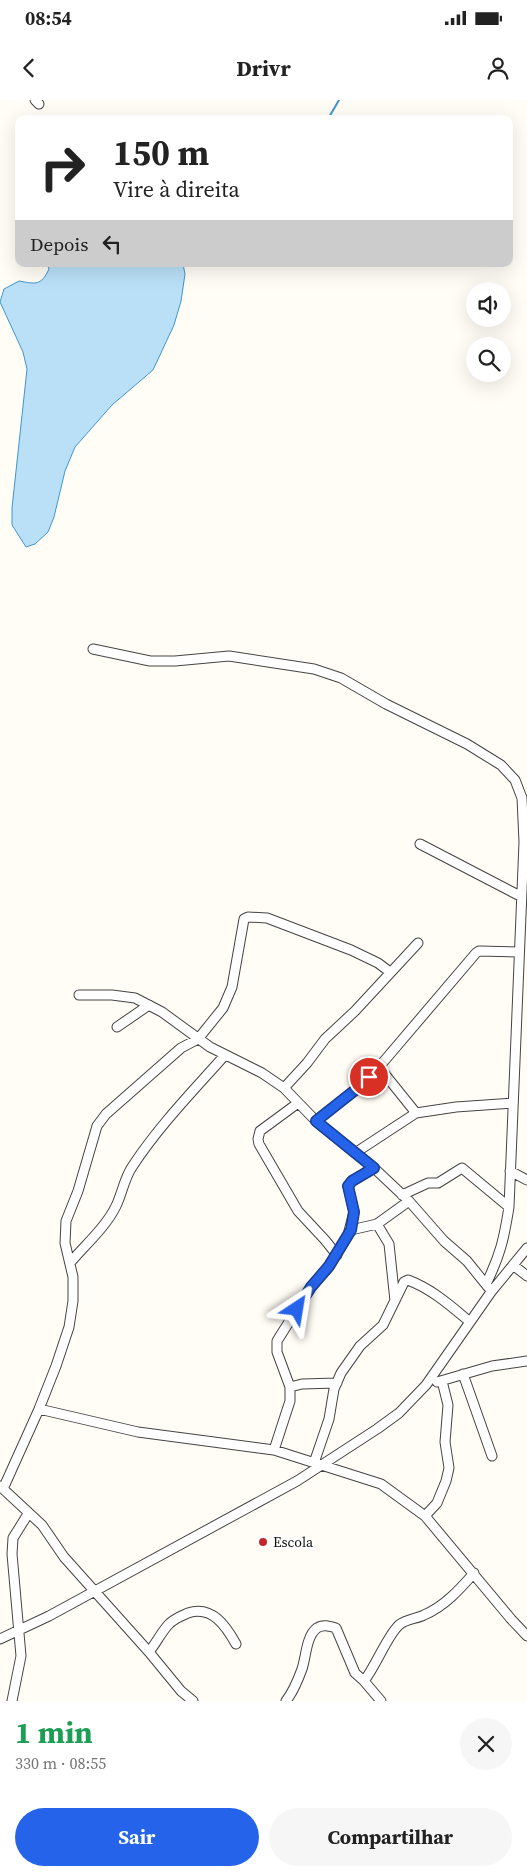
<!DOCTYPE html>
<html lang="pt">
<meta charset="utf-8">
<style>
:root{--surface:#fff;--page:#f6f6f6;--text:#222;--muted:#767676;--accent:#2563eb}
body{margin:0;font-family:"Source Serif 4",serif;background:var(--page);color:var(--text);height:100vh;display:flex;flex-direction:column;font-size:19px;white-space:nowrap}
*{box-sizing:border-box;margin:0}
p{font-size:16px;color:var(--muted)}
.icon{flex:none;width:28px;height:28px;fill:none;stroke:currentColor;stroke-width:2;stroke-linecap:round;stroke-linejoin:round}
.map{position:relative;height:1601px;overflow:hidden}
.details{display:flex;flex-direction:column;background:var(--surface);flex:1}
.details>*{flex:none}
.guide{position:absolute;left:15px;top:15px;width:498px;height:152px;border-radius:10px;box-shadow:0 5px 20px #0002;background:#fff;color:var(--text);overflow:hidden}
.buttons{position:absolute;left:466px;top:182px;display:grid;gap:10px}
.buttons a{display:grid;place-items:center;width:45px;height:45px;border-radius:50%;background:var(--surface);box-shadow:0 5px 20px #0002;font-size:25px}
.pin{position:absolute;display:grid;place-items:center;width:42px;height:42px;color:#fff;margin:-21px;border:2px solid #fff;border-radius:50%;box-shadow:0 1px 5px #0007}
.me{position:absolute;width:55px;margin:-28px;rotate:33deg;stroke-linejoin:round;filter:drop-shadow(0 0 4px #0008)}
.turn{display:flex;align-items:center;gap:18px;height:105px;padding:0 15px;font-size:22px}
.turn .icon{width:65px;height:65px;stroke-width:2.5}
.turn b{display:block;font-size:35px;line-height:42px}
.then{display:flex;align-items:center;height:48px;padding:0 15px;background:#0003;gap:10px;font-size:19px}
.round{display:grid;place-items:center;flex:none;width:52px;height:52px;border-radius:26px;background:var(--page)}
.summary{display:flex;align-items:center;justify-content:space-between;height:85px;padding:0 15px}
h1{font-size:30px;font-weight:700;line-height:38px;color:#1e9e55}
.action{display:flex;gap:10px;margin-top:auto;padding:10px 15px}
.action a{flex:1;height:58px;border-radius:30px;background:var(--accent);color:#fff;font-size:20px;font-weight:700;line-height:58px;text-align:center}
.action a+a{background:var(--page);color:var(--text)}
.status{display:flex;justify-content:space-between;align-items:center;height:35px;padding:0 25px;background:var(--surface);direction:ltr}
.status svg{height:14px;fill:currentColor}
header{display:flex;justify-content:space-between;align-items:center;height:65px;padding:0 15px;background:var(--surface);font-size:22px;font-weight:700}
.map>svg:first-child{display:block}
.water{fill:#b9e0f7;stroke:#3f96cf}
.lines{fill:none;stroke-linecap:round;stroke-linejoin:round}
.stream{stroke:#3f96cf;stroke-width:2}
.minor-casing{stroke:#444;stroke-width:11}
.minor{stroke:#fff;stroke-width:9}
.route-casing{stroke:#184099;stroke-width:12}
.route{stroke:#2563eb;stroke-width:9}
.poi-dot{fill:#c4262e;stroke:#fff;stroke-width:2}
.labels{text-anchor:middle;stroke-width:5;stroke-linejoin:round;paint-order:stroke}
.poi-label{font-size:14px;fill:#111;stroke:#fff;text-anchor:start}
</style>
<div class="status"><b>08:54</b><svg viewBox="0 0 49 12"><path d="M0 12V9h3v3zM5 12V6h3v6zM10 12V3h3v9zM15 12V0h3v12zM26 1h20v11H26zM47 4h2v5h-2z"/></svg></div>
<header><svg class="icon" aria-label="back" viewBox="0 0 24 24"><path d="M15 5l-7 7 7 7"/></svg>Drivr<svg class="icon" aria-label="person" viewBox="0 0 24 24"><circle cx="12" cy="8" r="4"/><path d="M4 21q1-7 8-7t8 7"/></svg></header>
<div class="map">
<svg width="527" height="1601" viewBox="0 0 527 1601">
<rect width="100%" height="100%" fill="#fffdf5"/>
<path class="water" d="M47,164H183L185,174L181,201L174,225L153,270L112,305L75,347L65,371L54,417L48,432L35,444L26,447L12,425V408L27,269L23,252L0,202L4,189L19,181C36,184 41,186 49,169Z"/>
<g class="lines">
<path class="stream" d="M328,19L339,0"/>
<defs>
<path id="minor" d="M35,0L39,4
M93,549L150,561H175L229,556L314,569L341,578L386,604L467,644L501,665L515,680L522,698L524,742L509,1107C504,1139 500,1156 486,1184
M420,744L520,796
M79,895H112L135,898L162,912L210,947L262,973L284,988L316,1021L374,1068L409,1101L444,1141L467,1161L488,1187
M117,927L149,905
M379,967L416,1013
M284,988L307,963L325,939L355,911L418,843
M298,1003L260,1031L258,1039L259,1044L298,1111L325,1140L337,1155
M316,1021L359,987L379,967L476,853L479,851L518,852
M355,1053L416,1013L456,1007L512,1003
M510,1071L527,1080
M402,1095L428,1083H438L462,1068L509,1107
M377,1124L389,1144L395,1201
M351,1130L377,1124L409,1101
M70,1163C84,1146 106,1127 116,1106C122,1094 124,1079 132,1067C158,1027 193,991 225,955
M513,1165L527,1176
M463,1274L492,1356
M437,1282L492,1266L527,1261
M290,1287L302,1284L337,1283
M39,1309L138,1332L274,1350L381,1384L425,1416L511,1519L527,1536
M274,1350L290,1301V1287L277,1252V1241L311,1187L329,1167L348,1135L354,1112L348,1086L352,1081L374,1068
M314,1363L329,1319L334,1289L341,1273L360,1246L383,1225L404,1182L408,1180C432,1189 451,1206 470,1222
M0,1386L42,1425L64,1457L149,1552L181,1591L193,1601
M3,1389L39,1309L56,1266L69,1227L73,1201V1177L65,1143L66,1121L78,1091L97,1026L106,1014L181,948L198,939L223,908L232,887L244,819L248,817L267,818L351,850L378,863L390,872
M425,1416L437,1403L446,1381L449,1368L445,1342L448,1305L442,1281
M0,1539L49,1516L297,1381L377,1329L399,1313L426,1285L491,1192L527,1148
M149,1552C156,1543 161,1533 168,1525C173,1519 181,1516 188,1513C212,1505 226,1526 236,1544
M364,1581C376,1566 387,1536 399,1525C406,1519 416,1519 424,1515C445,1506 460,1489 474,1473
M12,1601L21,1556L12,1454L13,1438L28,1414
M286,1601C293,1592 298,1580 302,1569C306,1558 306,1536 317,1528C323,1524 329,1526 336,1528L355,1573L364,1581L381,1601"/>
</defs>
<use href="#minor" class="minor-casing"/>
<use href="#minor" class="minor"/>
</g>
<g class="lines">
<defs>
<path id="route" d="M297,1209L311,1187L329,1166L351,1130L354,1112L348,1086L352,1081L374,1068L316,1021L359,987L369,977"/>
</defs>
<use href="#route" class="route-casing"/>
<use href="#route" class="route"/>
</g>
<circle class="poi-dot" cx="263" cy="1442" r="5"/>
<g class="labels">
<g class="poi-label">
<text x="273" y="1447">Escola</text>
</g>
</g>
</svg>
<div class="buttons">
<a><svg class="icon" aria-label="sound" viewBox="0 0 24 24"><path d="M4 9h4l5-4v14l-5-4H4zM17 9q2 3 0 6"/></svg></a>
<a><svg class="icon" aria-label="search" viewBox="0 0 24 24"><circle cx="10" cy="10" r="6"/><path d="M15 15l6 6"/></svg></a>
</div>
<div class="pin" style="left:369px;top:977px;background:#d93025"><svg class="icon" aria-label="arrive" viewBox="0 0 24 24"><path d="M6 21V4h12l-3 4 3 4H6"/></svg></div>
<svg class="me" style="left:297px;top:1209px" viewBox="-20 -20 40 40"><path d="M0-17L14 15 0 8-14 15z" fill="#2563eb" stroke="#fff" stroke-width="4"/></svg>
<div class="guide">
<div class="turn"><svg class="icon" aria-label="right" viewBox="0 0 24 24"><path d="M7 20v-9h11M14 6l5 5-5 5"/></svg><div><b>150 m</b>Vire à direita</div></div>
<div class="then">Depois<svg class="icon" aria-label="left" viewBox="0 0 24 24"><path d="M17 20v-9H6M10 6l-5 5 5 5"/></svg></div>
</div>
</div>
<section class="details">
<div class="summary"><div><h1>1 min</h1><p>330 m · 08:55</p></div><a class="round"><svg class="icon" aria-label="close" viewBox="0 0 24 24"><path d="M6 6l12 12M18 6L6 18"/></svg></a></div>
<div class="action"><a>Sair</a><a>Compartilhar</a></div>
</section>
